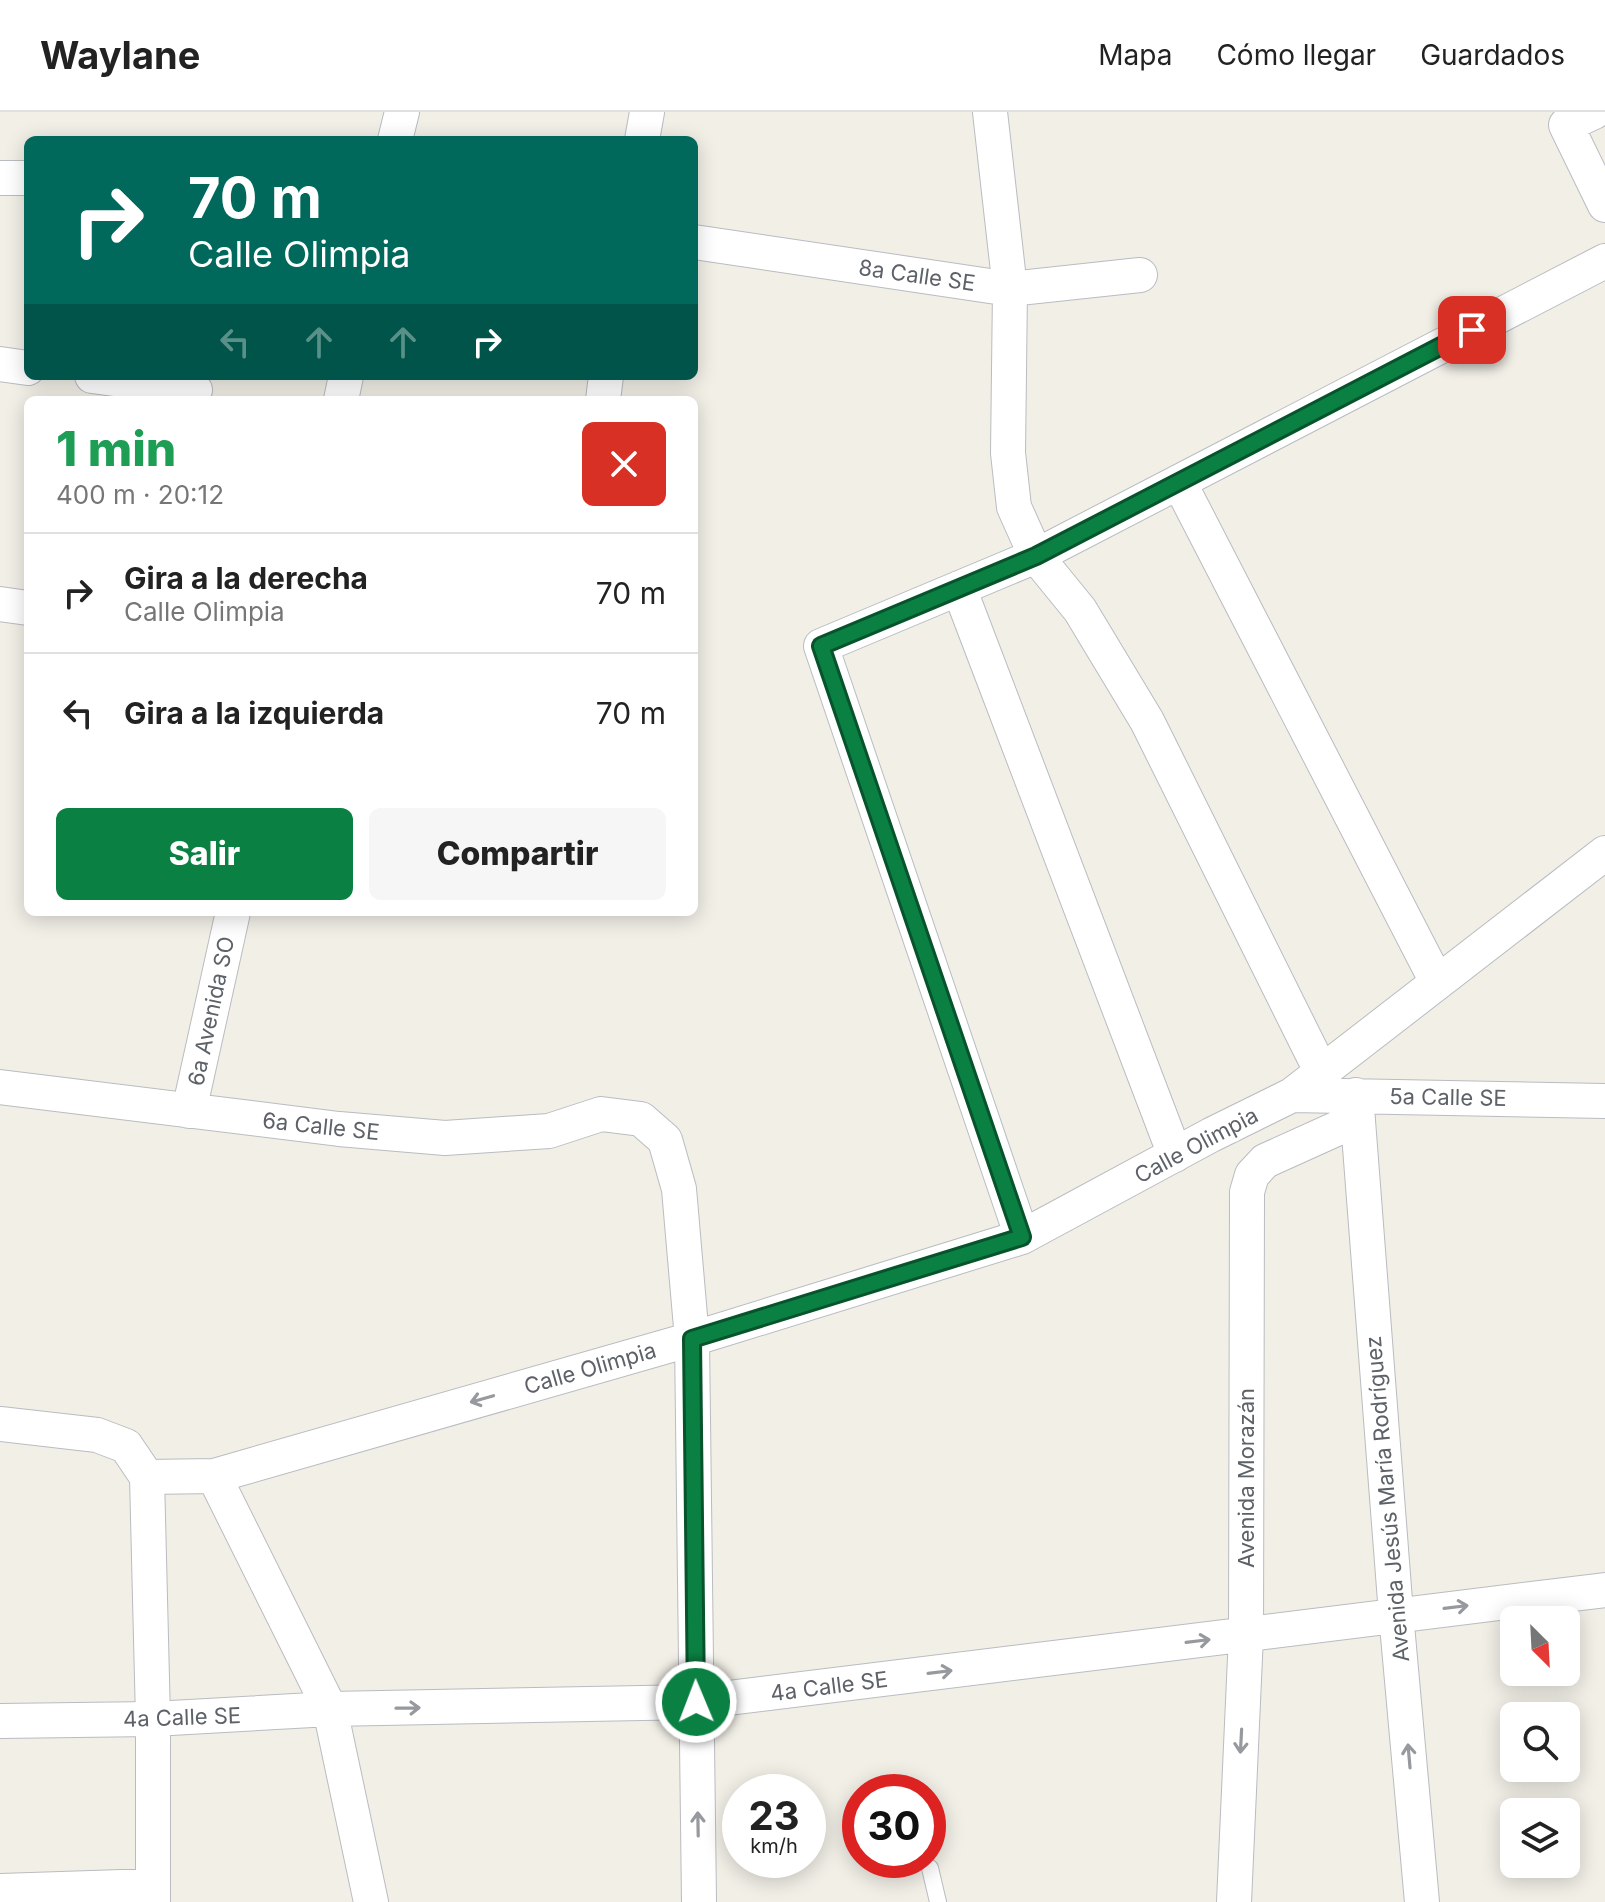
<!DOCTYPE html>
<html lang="es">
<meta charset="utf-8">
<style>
:root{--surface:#fff;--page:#f6f6f6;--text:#222;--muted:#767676;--line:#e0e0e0;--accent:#0b8043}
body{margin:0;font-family:Inter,sans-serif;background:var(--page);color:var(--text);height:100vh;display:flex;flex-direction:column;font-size:30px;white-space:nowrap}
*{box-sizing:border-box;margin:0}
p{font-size:26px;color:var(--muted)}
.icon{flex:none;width:44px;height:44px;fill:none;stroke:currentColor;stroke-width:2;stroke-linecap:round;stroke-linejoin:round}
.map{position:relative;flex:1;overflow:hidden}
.side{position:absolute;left:24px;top:284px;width:674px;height:520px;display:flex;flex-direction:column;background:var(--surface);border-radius:12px;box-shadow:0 4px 20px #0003}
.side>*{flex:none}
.guide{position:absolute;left:24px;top:24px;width:674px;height:244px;border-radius:12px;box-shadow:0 4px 20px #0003;background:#00695c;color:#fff;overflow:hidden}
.needle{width:52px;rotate:156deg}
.tools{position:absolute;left:1500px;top:1494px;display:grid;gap:16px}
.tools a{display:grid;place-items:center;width:80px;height:80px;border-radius:12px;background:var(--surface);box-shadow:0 4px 20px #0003;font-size:40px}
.speed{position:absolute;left:722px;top:1662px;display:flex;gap:16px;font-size:40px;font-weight:700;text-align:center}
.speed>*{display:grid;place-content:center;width:104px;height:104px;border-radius:50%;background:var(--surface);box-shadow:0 4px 20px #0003;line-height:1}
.speed small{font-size:20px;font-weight:400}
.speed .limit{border:12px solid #d22;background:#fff;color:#111}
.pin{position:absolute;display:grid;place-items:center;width:68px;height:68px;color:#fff;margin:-34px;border-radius:16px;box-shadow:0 4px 12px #0006}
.me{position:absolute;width:88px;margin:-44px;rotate:359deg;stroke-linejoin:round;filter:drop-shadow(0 0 6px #0008)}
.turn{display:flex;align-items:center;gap:28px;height:168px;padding:0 32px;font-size:36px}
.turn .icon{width:104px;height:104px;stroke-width:2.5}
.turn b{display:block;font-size:56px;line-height:68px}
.lanes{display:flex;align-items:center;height:76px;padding:0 32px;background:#0003;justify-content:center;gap:40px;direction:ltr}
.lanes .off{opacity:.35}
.round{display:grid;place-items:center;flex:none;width:84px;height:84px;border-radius:12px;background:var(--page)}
.headline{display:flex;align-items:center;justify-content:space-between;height:136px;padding:0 32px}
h1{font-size:48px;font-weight:800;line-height:60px;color:#1e9e55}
.primary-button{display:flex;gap:16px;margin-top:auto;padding:16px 32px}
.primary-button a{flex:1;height:92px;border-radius:12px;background:var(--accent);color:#fff;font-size:32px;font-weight:800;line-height:92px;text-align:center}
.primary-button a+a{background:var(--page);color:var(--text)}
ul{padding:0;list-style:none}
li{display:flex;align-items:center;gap:24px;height:120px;padding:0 32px;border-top:2px solid var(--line)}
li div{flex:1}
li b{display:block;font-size:30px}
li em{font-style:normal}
header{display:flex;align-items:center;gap:48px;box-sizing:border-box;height:112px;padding:0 40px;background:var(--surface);border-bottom:2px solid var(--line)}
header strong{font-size:38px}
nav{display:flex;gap:44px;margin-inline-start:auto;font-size:28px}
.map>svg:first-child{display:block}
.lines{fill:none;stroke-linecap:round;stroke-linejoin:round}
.service-casing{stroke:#b9bcc1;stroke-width:18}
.minor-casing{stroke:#b9bcc1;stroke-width:36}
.service{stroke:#fff;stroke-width:16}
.minor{stroke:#fff;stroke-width:34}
.oneway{stroke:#96999d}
.route-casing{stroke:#07532c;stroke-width:20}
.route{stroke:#0b8043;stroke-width:14}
.labels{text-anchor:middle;stroke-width:7;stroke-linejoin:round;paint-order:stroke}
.street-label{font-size:22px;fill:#5d6268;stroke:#fff}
</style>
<header>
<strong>Waylane</strong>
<nav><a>Mapa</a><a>Cómo llegar</a><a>Guardados</a></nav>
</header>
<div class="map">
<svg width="1605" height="1790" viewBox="0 0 1605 1790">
<rect width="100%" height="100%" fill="#f1efe6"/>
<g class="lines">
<defs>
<path id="service" d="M930,1756L938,1790"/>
<path id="minor" d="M990,0L1010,177L1008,341L1014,395L1036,444L1080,498L1147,609L1321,959
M1594,0L1566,13L1605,93
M395,28L402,0
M642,28L647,0
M0,66H28
M694,130L1010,177L1140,163
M0,252L28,256
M92,264L195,278
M341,288L346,264
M603,288L606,264
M1179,370L1437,870
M959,476L1175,1043
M0,492L28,496
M0,975L339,1017L445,1026L549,1019L601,1002L641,1007L665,1028L679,1077L692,1227L699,1790
M1292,983L1605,989
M1356,983L1396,1502L1422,1790
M189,999L233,800
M1022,1125L821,534L1036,444L1605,149
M0,1312L97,1323L126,1334L147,1365
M214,1364L330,1597L371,1790
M147,1365L214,1364L692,1227L1022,1125L1211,1023L1292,983L1605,741
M147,1365L153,1607V1790
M0,1609L153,1607L330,1597L696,1590L1605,1478
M0,1779L152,1774
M1234,1790L1246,1523L1247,1080L1252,1063L1265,1049L1358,1007"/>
</defs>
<use href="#service" class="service-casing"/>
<use href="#minor" class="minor-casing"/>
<use href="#service" class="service"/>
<use href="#minor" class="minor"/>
</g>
<defs><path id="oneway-shaft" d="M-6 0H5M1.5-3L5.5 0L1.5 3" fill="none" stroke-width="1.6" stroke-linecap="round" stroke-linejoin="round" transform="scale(2)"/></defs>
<g class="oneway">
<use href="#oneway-shaft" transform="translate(482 1287) rotate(164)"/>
<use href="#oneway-shaft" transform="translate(1456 1495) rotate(-7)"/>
<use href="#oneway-shaft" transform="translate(1198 1529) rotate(-7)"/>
<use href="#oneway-shaft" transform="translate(940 1560) rotate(-7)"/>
<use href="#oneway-shaft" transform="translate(408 1596) rotate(-1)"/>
<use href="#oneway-shaft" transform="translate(1241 1629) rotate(93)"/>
<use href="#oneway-shaft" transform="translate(1409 1644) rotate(-95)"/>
<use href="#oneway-shaft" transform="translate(698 1712) rotate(-91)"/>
</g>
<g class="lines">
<defs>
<path id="route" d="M696,1590L692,1227L1022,1125L821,534L1036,444L1472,218"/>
</defs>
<use href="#route" class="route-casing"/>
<use href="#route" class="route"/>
</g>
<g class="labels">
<g class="street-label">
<text transform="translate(917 163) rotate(8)" y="8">8a Calle SE</text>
<text transform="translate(211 899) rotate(-78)" y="8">6a Avenida SO</text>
<text transform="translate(1448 985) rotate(1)" y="8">5a Calle SE</text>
<text transform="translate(321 1014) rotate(6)" y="8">6a Calle SE</text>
<text transform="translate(1196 1033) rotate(-28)" y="8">Calle Olimpia</text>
<text transform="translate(590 1256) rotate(-16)" y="8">Calle Olimpia</text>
<text transform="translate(1246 1366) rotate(-90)" y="8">Avenida Morazán</text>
<text transform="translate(1387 1387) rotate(-95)" y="8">Avenida Jesús María Rodríguez</text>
<text transform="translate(829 1574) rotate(-7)" y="8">4a Calle SE</text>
<text transform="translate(182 1605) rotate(-2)" y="8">4a Calle SE</text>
</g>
</g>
</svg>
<div class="tools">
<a><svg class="needle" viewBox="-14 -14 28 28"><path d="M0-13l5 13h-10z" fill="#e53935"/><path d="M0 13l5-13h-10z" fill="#767676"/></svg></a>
<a><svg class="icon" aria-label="search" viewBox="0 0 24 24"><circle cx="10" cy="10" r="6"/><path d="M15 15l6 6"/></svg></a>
<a><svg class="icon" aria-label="layers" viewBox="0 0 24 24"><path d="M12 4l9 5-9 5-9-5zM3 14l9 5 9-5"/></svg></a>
</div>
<div class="speed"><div>23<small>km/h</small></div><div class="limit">30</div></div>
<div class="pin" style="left:1472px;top:218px;background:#d93025"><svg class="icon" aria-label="arrive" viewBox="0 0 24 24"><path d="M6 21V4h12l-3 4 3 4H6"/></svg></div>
<svg class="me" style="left:696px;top:1590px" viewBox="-20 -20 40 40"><circle r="17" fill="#0b8043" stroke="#fff" stroke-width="3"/><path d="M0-11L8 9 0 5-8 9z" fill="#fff"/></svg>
<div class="guide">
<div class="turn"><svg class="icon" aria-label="right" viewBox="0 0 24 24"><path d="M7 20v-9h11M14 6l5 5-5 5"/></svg><div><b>70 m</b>Calle Olimpia</div></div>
<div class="lanes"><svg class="icon off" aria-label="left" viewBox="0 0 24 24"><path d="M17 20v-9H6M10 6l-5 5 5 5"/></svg><svg class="icon off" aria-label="ahead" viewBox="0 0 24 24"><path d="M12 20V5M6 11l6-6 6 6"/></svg><svg class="icon off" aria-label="ahead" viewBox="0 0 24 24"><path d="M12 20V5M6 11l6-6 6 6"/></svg><svg class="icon" aria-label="right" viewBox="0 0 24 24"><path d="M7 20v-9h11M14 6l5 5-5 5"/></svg></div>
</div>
<section class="side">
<div class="headline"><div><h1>1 min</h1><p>400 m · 20:12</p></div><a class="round" style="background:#d93025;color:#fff"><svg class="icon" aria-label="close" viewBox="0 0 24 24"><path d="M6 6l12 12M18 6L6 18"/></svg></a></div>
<ul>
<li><svg class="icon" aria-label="right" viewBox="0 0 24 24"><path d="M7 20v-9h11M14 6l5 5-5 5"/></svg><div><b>Gira a la derecha</b><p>Calle Olimpia</p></div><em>70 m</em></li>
<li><svg class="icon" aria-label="left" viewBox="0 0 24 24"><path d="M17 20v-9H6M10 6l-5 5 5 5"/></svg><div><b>Gira a la izquierda</b></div><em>70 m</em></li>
</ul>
<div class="primary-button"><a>Salir</a><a>Compartir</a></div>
</section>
</div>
